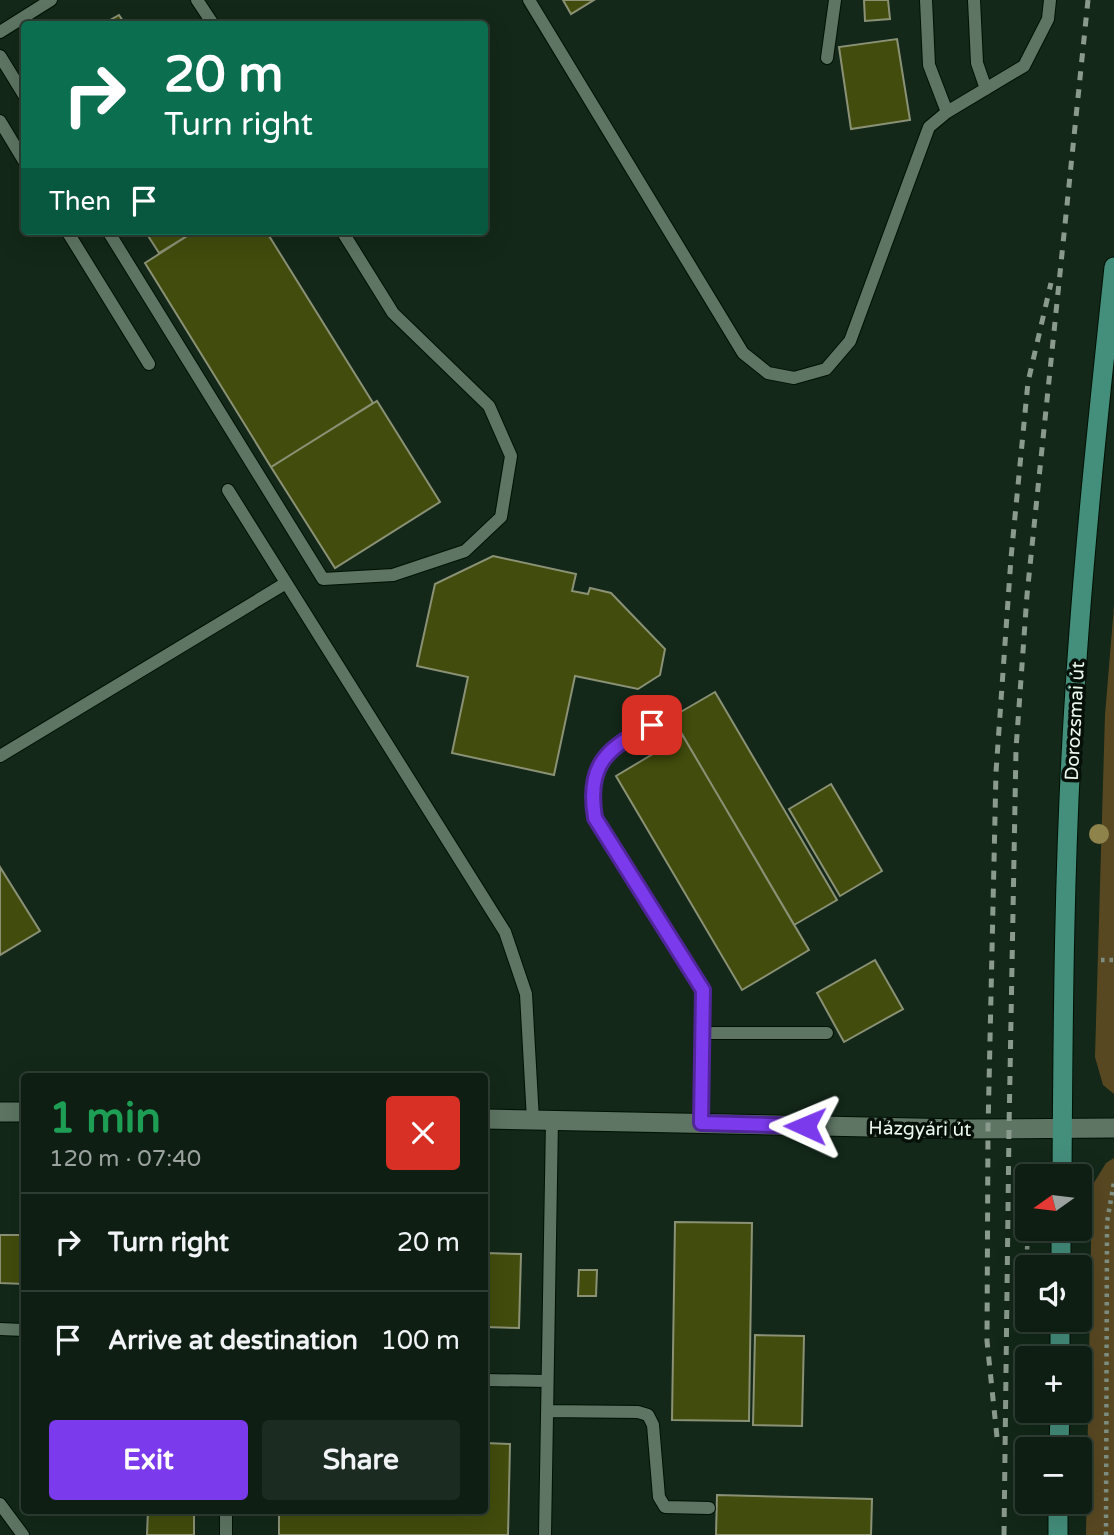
<!DOCTYPE html>
<meta charset="utf-8">
<style>
:root{--surface:#0e1e13;--page:#1c2b21;--text:#f1f3f6;--muted:#9ba2a0;--line:#2e3c33;--accent:#7c3aed}
body{margin:0;font-family:"Varela Round",sans-serif;background:var(--page);color:var(--text);height:100vh;display:flex;flex-direction:column;font-size:26px;white-space:nowrap}
*{box-sizing:border-box;margin:0}
p{font-size:23px;color:var(--muted)}
.icon{flex:none;width:38px;height:38px;fill:none;stroke:currentColor;stroke-width:2;stroke-linecap:round;stroke-linejoin:round}
.map{position:relative;flex:1;overflow:hidden}
.details{position:absolute;left:21px;top:1073px;width:467px;height:441px;display:flex;flex-direction:column;background:var(--surface);border-radius:7px;box-shadow:0 7px 28px #0002,0 0 0 2px var(--line)}
.details>*{flex:none}
.hud{position:absolute;left:21px;top:21px;width:467px;height:214px;border-radius:7px;box-shadow:0 7px 28px #0002,0 0 0 2px var(--line);background:#0b6e4f;color:#fff;overflow:hidden}
.needle{width:46px;rotate:256deg}
.tools{position:absolute;left:1015px;top:1164px;display:grid;gap:14px}
.tools a{display:grid;place-items:center;width:77px;height:77px;border-radius:7px;background:var(--surface);box-shadow:0 7px 28px #0002,0 0 0 2px var(--line);font-size:35px}
.pin{position:absolute;display:grid;place-items:center;width:60px;height:60px;color:#fff;margin:-30px;border-radius:14px;box-shadow:0 4px 10px #0006}
.me{position:absolute;width:77px;margin:-38px;rotate:271deg;stroke-linejoin:round;filter:drop-shadow(0 0 5px #0008)}
.turn{display:flex;align-items:center;gap:24px;height:147px;padding:0 28px;font-size:32px}
.turn .icon{width:91px;height:91px;stroke-width:2.5}
.turn b{display:block;font-size:49px;line-height:60px}
.then{display:flex;align-items:center;height:66px;padding:0 28px;background:#0003;gap:14px;font-size:26px}
.round{display:grid;place-items:center;flex:none;width:74px;height:74px;border-radius:7px;background:var(--page)}
.overview{display:flex;align-items:center;justify-content:space-between;height:119px;padding:0 28px}
h1{font-size:42px;font-weight:700;line-height:52px;color:#1e9e55}
.primary-button{display:flex;gap:14px;margin-top:auto;padding:14px 28px}
.primary-button a{flex:1;height:80px;border-radius:7px;background:var(--accent);color:#fff;font-size:28px;font-weight:700;line-height:80px;text-align:center}
.primary-button a+a{background:var(--page);color:var(--text)}
ul{padding:0;list-style:none}
li{display:flex;align-items:center;gap:21px;height:98px;padding:0 28px;border-top:2px solid var(--line)}
li div{flex:1}
li b{display:block;font-size:26px}
li em{font-style:normal}
.map>svg:first-child{display:block}
.green{fill:#584822}
.building{fill:#424c0c;stroke:#8a9175;stroke-width:2}
.lines{fill:none;stroke-linecap:round;stroke-linejoin:round}
.service-casing{stroke:#001104;stroke-width:14}
.tertiary-casing{stroke:#001104;stroke-width:21}
.secondary-casing{stroke:#001104;stroke-width:21}
.path{stroke:#7e8f82;stroke-width:4.5;stroke-dasharray:3.5 5;stroke-linecap:butt}
.service{stroke:#5e7563;stroke-width:12}
.tertiary{stroke:#5e7563;stroke-width:19}
.secondary{stroke:#448e7c;stroke-width:19}
.rail{stroke:#8a9b8e;stroke-width:5;stroke-dasharray:9 9;stroke-linecap:butt}
.tree{fill:#8f834c}
.route-casing{stroke:#51269a;stroke-width:18}
.route{stroke:#7c3aed;stroke-width:12}
.labels{text-anchor:middle;stroke-width:7;stroke-linejoin:round;paint-order:stroke}
.street-label{font-size:19px;fill:#ebf9ee;stroke:#060f08}
</style>
<div class="map">
<svg width="1114" height="1535" viewBox="0 0 1114 1535">
<rect width="100%" height="100%" fill="#132819"/>
<path class="green" d="M1114,606V1094L1103,1085L1095,1057L1105,715Z
M1114,1158V1535H1086L1092,1186L1106,1163Z"/>
<path class="building" d="M563,0H594L571,14Z
M864,0H888L890,19L865,21Z
M119,15L125,24H103Z
M897,39L910,120L851,129L839,47Z
M145,231H195L159,253Z
M195,231H266L373,403L271,467L145,263Z
M377,401L440,502L335,568L271,467Z
M493,556L576,574L572,591L588,594L590,588L611,593L665,649L660,675L638,689L575,676L554,775L452,753L468,677L417,666L435,584Z
M715,692L837,900L794,925L672,717Z
M683,736L809,950L742,990L616,776Z
M831,784L882,871L840,896L789,809Z
M0,867L40,931L0,955Z
M875,960L903,1009L844,1042L817,993Z
M675,1222L752,1223L749,1421L672,1420Z
M0,1235H24V1284L0,1283Z
M485,1253L521,1254L519,1328L485,1327Z
M579,1270H597L596,1296H578Z
M755,1335L804,1336L802,1426L753,1425Z
M485,1443L510,1444L508,1535H279V1510H485Z
M717,1495L872,1499L871,1535H716Z
M148,1510H194V1535H147Z"/>
<g class="lines">
<defs>
<path id="service" d="M197,0L213,24
M529,0L743,353L768,373L794,378L826,369L850,341L929,127L947,112L1024,66L1048,19L1050,0
M926,0L929,65L947,112
M974,0L977,63L986,89
M0,32L51,0
M0,56L24,95
M827,58L835,0
M0,121L24,161
M67,231L149,364
M108,231L323,579L393,575L465,551L501,517L511,456L489,406L393,313L342,231
M228,490L505,932L526,994L533,1120
M652,725C607,748 586,764 595,818L703,990L700,1123
M0,756L286,583
M702,1033H827
M0,1329L24,1330
M485,1380L547,1381
M547,1411L638,1412L648,1415L653,1425L659,1497L665,1507L709,1508
M0,1504L23,1535
M226,1535V1510
M545,1535L552,1120"/>
<path id="tertiary" d="M0,1112H24
M485,1119L962,1129L1114,1128"/>
<path id="secondary" d="M1062,1176C1063,1014 1064,851 1075,689C1084,548 1099,408 1114,267
M1061,1267V1228
M1060,1358V1320
M1059,1449L1060,1410
M1058,1535V1502"/>
</defs>
<use href="#service" class="service-casing"/>
<use href="#tertiary" class="tertiary-casing"/>
<use href="#secondary" class="secondary-casing"/>
<path class="path" d="M1101,960H1114
M1026,1275L1028,1228
M1106,1535L1107,1222L1114,1182"/>
<use href="#service" class="service"/>
<use href="#tertiary" class="tertiary"/>
<use href="#secondary" class="secondary"/>
<path class="rail" d="M997,1437L987,1341L988,1129L996,772L1011,558L1028,382L1051,283
M1004,1535L1009,1129L1016,749L1027,595L1088,0"/>
</g>
<circle class="tree" cx="1099" cy="834" r="10"/>
<g class="lines">
<defs>
<path id="route" d="M652,725C607,748 586,764 595,818L703,990L701,1123L805,1126"/>
</defs>
<use href="#route" class="route-casing"/>
<use href="#route" class="route"/>
</g>
<g class="labels">
<g class="street-label">
<text transform="translate(1074 721) rotate(-87)" y="7">Dorozsmai út</text>
<text transform="translate(920 1128) rotate(1)" y="7">Házgyári út</text>
</g>
</g>
</svg>
<div class="tools">
<a><svg class="needle" viewBox="-14 -14 28 28"><path d="M0-13l5 13h-10z" fill="#e53935"/><path d="M0 13l5-13h-10z" fill="#9ba2a0"/></svg></a>
<a><svg class="icon" aria-label="sound" viewBox="0 0 24 24"><path d="M4 9h4l5-4v14l-5-4H4zM17 9q2 3 0 6"/></svg></a>
<a>+</a>
<a>−</a>
</div>
<div class="pin" style="left:652px;top:725px;background:#d93025"><svg class="icon" aria-label="arrive" viewBox="0 0 24 24"><path d="M6 21V4h12l-3 4 3 4H6"/></svg></div>
<svg class="me" style="left:805px;top:1126px" viewBox="-20 -20 40 40"><path d="M0-17L14 15 0 8-14 15z" fill="#7c3aed" stroke="#fff" stroke-width="4"/></svg>
<div class="hud">
<div class="turn"><svg class="icon" aria-label="right" viewBox="0 0 24 24"><path d="M7 20v-9h11M14 6l5 5-5 5"/></svg><div><b>20 m</b>Turn right</div></div>
<div class="then">Then<svg class="icon" aria-label="arrive" viewBox="0 0 24 24"><path d="M6 21V4h12l-3 4 3 4H6"/></svg></div>
</div>
<section class="details">
<div class="overview"><div><h1>1 min</h1><p>120 m · 07:40</p></div><a class="round" style="background:#d93025;color:#fff"><svg class="icon" aria-label="close" viewBox="0 0 24 24"><path d="M6 6l12 12M18 6L6 18"/></svg></a></div>
<ul>
<li><svg class="icon" aria-label="right" viewBox="0 0 24 24"><path d="M7 20v-9h11M14 6l5 5-5 5"/></svg><div><b>Turn right</b></div><em>20 m</em></li>
<li><svg class="icon" aria-label="arrive" viewBox="0 0 24 24"><path d="M6 21V4h12l-3 4 3 4H6"/></svg><div><b>Arrive at destination</b></div><em>100 m</em></li>
</ul>
<div class="primary-button"><a>Exit</a><a>Share</a></div>
</section>
</div>
